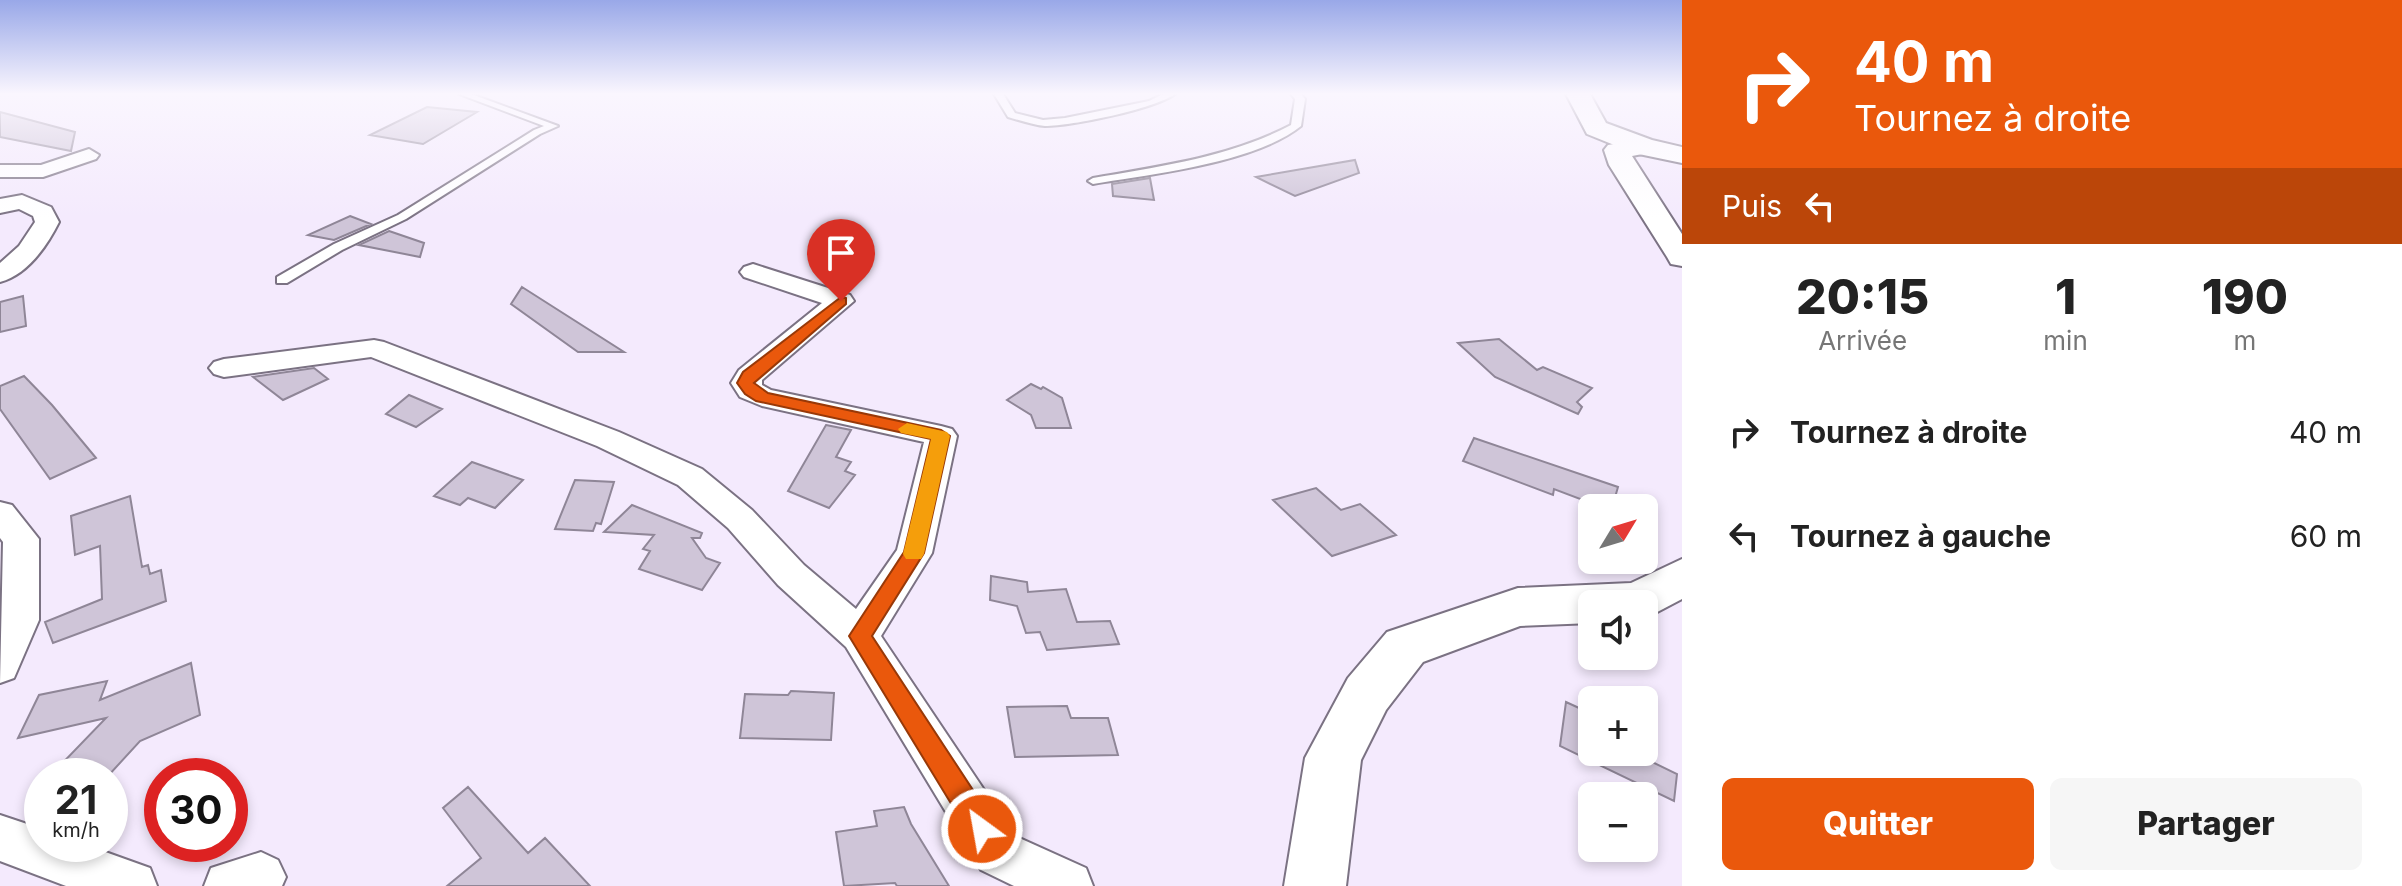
<!DOCTYPE html>
<html lang="fr">
<meta charset="utf-8">
<style>
:root{--surface:#fff;--page:#f6f6f6;--text:#222;--muted:#767676;--accent:#ea580c}
body{margin:0;font-family:Inter,sans-serif;background:var(--page);color:var(--text);height:100vh;display:flex;flex-direction:column;font-size:30px;white-space:nowrap}
*{box-sizing:border-box;margin:0}
p{font-size:26px;color:var(--muted)}
.icon{flex:none;width:44px;height:44px;fill:none;stroke:currentColor;stroke-width:2;stroke-linecap:round;stroke-linejoin:round}
.map{position:relative;flex:1;overflow:hidden}
.side{display:flex;flex-direction:column;background:var(--surface);width:720px}
.side>*{flex:none}
.guide{background:#ea580c;color:#fff;overflow:hidden}
.needle{width:52px;rotate:52deg}
.fabs{position:absolute;left:1578px;top:494px;display:grid;gap:16px}
.fabs a{display:grid;place-items:center;width:80px;height:80px;border-radius:12px;background:var(--surface);box-shadow:0 4px 12px #0003;font-size:40px}
.speed{position:absolute;left:24px;top:758px;display:flex;gap:16px;font-size:40px;font-weight:700;text-align:center}
.speed>*{display:grid;place-content:center;width:104px;height:104px;border-radius:50%;background:var(--surface);box-shadow:0 4px 12px #0003;line-height:1}
.speed small{font-size:20px;font-weight:400}
.speed .limit{border:12px solid #d22;background:#fff;color:#111}
.pin{position:absolute;display:grid;place-items:center;width:68px;height:68px;color:#fff;margin:-82px -34px;border-radius:50% 50% 50% 0;rotate:-45deg;box-shadow:0 0 8px #0007}
.pin .icon{rotate:45deg}
.me{position:absolute;width:88px;margin:-44px;rotate:328deg;stroke-linejoin:round;filter:drop-shadow(0 0 6px #0008)}
.turn{display:flex;align-items:center;gap:28px;height:168px;padding:0 40px;font-size:36px}
.turn .icon{width:104px;height:104px;stroke-width:2.5}
.turn b{display:block;font-size:56px;line-height:68px}
.then{display:flex;align-items:center;height:76px;padding:0 40px;background:#0003;gap:16px;font-size:30px}
.eta{display:flex;justify-content:space-evenly;align-items:center;height:136px;text-align:center}
.eta b{font-size:48px;font-weight:800;line-height:56px}
.primary-button{display:flex;gap:16px;margin-top:auto;padding:16px 40px}
.primary-button a{flex:1;height:92px;border-radius:12px;background:var(--accent);color:#fff;font-size:32px;font-weight:800;line-height:92px;text-align:center}
.primary-button a+a{background:var(--page);color:var(--text)}
ul{padding:0;list-style:none}
li{display:flex;align-items:center;gap:24px;height:104px;padding:0 40px}
li div{flex:1}
li b{display:block;font-size:30px}
li em{font-style:normal}
main{display:flex;flex:1;min-height:0}
.map>svg:first-child{display:block}
.building{fill:#cfc5d8;stroke:#8f8697;stroke-width:2}
.lines{fill:none;stroke-linecap:round;stroke-linejoin:round}
.service-casing{stroke:#7b7283;stroke-width:4}
.minor-casing{stroke:#7b7283;stroke-width:4}
.tertiary-casing{stroke:#7b7283;stroke-width:4}
.secondary-casing{stroke:#7b7283;stroke-width:4}
.service{fill:#fff;fill-rule:evenodd}
.minor{fill:#fff;fill-rule:evenodd}
.tertiary{fill:#fff;fill-rule:evenodd}
.secondary{fill:#fff;fill-rule:evenodd}
.route{fill:#ea580c;stroke:#983908;stroke-width:2}
.slow{fill:#f59e0b}
</style>
<main>
<div class="map">
<svg width="1682" height="886" viewBox="0 0 1682 886">
<rect width="100%" height="100%" fill="#f4eafd"/>
<path class="building" d="M427,107L477,112L423,144L370,135Z
M0,112L75,132L71,151L0,137Z
M1355,160L1359,173L1295,196L1256,177Z
M1150,178L1154,200L1113,196L1112,184Z
M350,216L371,224L334,240L308,235Z
M389,231L424,243L420,257L359,245Z
M522,287L624,352H578L511,304Z
M23,296L26,326L0,332V302Z
M1499,339L1537,370L1543,367L1592,388L1577,402L1582,407L1578,414L1495,377L1458,343Z
M314,368L328,379L283,400L253,377Z
M24,376L52,405L96,458L50,479L0,409V386Z
M1031,384L1041,389L1043,387L1062,398L1071,428H1036L1031,415L1007,400Z
M409,395L442,409L416,427L386,414Z
M826,425L851,430L836,457L851,462L845,471L855,475L829,508L788,491Z
M1474,438L1618,487L1612,508H1604L1554,489L1553,495L1463,461Z
M472,462L523,480L495,508L468,498L460,505L434,496Z
M575,480L614,482L601,524L596,523L593,531L555,529Z
M1316,488L1341,510L1360,504L1396,535L1332,556L1273,500Z
M130,496L142,567L148,565L150,574L161,570L166,601L53,643L45,622L102,599L100,546L75,555L71,516Z
M632,505L702,533L700,538H692L706,558L720,563L702,590L639,569L650,551L643,549L654,535L604,532Z
M991,576L1027,582L1028,592L1066,589L1077,622L1110,621L1119,644L1047,650L1040,632L1026,633L1017,606L990,600Z
M191,663L200,715L140,741L108,776H50L106,718L18,738L39,695L107,681L100,700Z
M791,691L834,693L831,740L740,738L745,694L788,695Z
M1566,702L1592,714V752H1648V760L1677,774L1674,801L1560,746Z
M1067,706L1071,718H1108L1118,755L1015,757L1007,707Z
M468,787L528,853L545,838L590,886H447L481,858L443,808Z
M904,807L911,824L949,886H897L895,883L844,886L836,832L877,826L874,811Z"/>
<g class="lines">
<defs>
<path id="service" d="M459,94H471L558,126L540,134L406,219L342,250L287,283H277V277L334,244L398,215L534,130L544,126Z
M994,94H1003L1015,113L1043,120L1065,118L1149,101L1163,94H1175C1154,109 1072,126 1045,126C1033,125 1019,120 1008,117Z
M1291,94H1301L1305,99L1301,126C1255,163 1152,174 1093,184L1088,181L1093,178C1161,166 1230,157 1291,125L1295,99Z"/>
<path id="minor" d="M89,149L99,155L96,159L43,177H0V165H41Z
M22,195L51,207L59,222C47,246 27,275 0,282V263L19,246L35,222L33,216L19,209L0,213V199Z
M753,264L850,295L854,301L762,380V385L771,390L941,426L952,429L957,436L932,553L881,636L1015,836L1086,868L1093,886H1014L981,870L846,647L778,585L728,528L678,485L597,446L371,357L224,377L214,374L209,368L214,362L224,359L374,340L384,342L619,432L702,469L752,510L804,565L856,609L897,550L924,442L762,406L740,397L731,383L739,370L822,303L744,277L740,272L744,267Z
M0,502L12,505L39,539V620L14,678L0,683L3,542L0,538Z
M0,815L42,829V844H83L150,868L157,886H66L0,861Z
M261,852L278,860L286,877L282,886H204L211,868Z"/>
<path id="tertiary" d="M1644,139L1653,142L1657,147L1653,152L1632,156L1682,234V266L1671,264L1667,257L1609,165L1604,150L1608,145Z
M1682,559V599L1644,619V604H1592V623L1520,626L1423,662L1386,710L1361,760L1346,886H1284L1305,758L1348,678L1387,632L1518,588L1631,583Z"/>
<path id="secondary" d="M1566,94H1590L1606,123L1652,140L1682,147V163L1634,153L1587,134Z"/>
</defs>
<use href="#service" class="service-casing"/>
<use href="#minor" class="minor-casing"/>
<use href="#tertiary" class="tertiary-casing"/>
<use href="#secondary" class="secondary-casing"/>
<use href="#service" class="service"/>
<use href="#minor" class="minor"/>
<use href="#tertiary" class="tertiary"/>
<use href="#secondary" class="secondary"/>
</g>
<linearGradient id="sky" x2="0" y2="1"><stop stop-color="#99a8e8"/><stop offset="0.43" stop-color="#faf6fe"/><stop offset="1" stop-color="#faf6fe" stop-opacity="0"/></linearGradient>
<rect width="1682" height="218" fill="url(#sky)"/>
<path class="route" d="M841,297L846,298V304L754,383L768,393L941,430L950,436L924,553L872,636L992,819L995,829L992,838L982,842L972,838L849,636L904,552L931,439L756,401L745,394L737,383L743,372Z"/>
<path class="slow" d="M907,423L947,432L950,436L924,554L921,559H906L903,554L931,439L901,433L898,429Z"/>
</svg>
<div class="fabs">
<a><svg class="needle" viewBox="-14 -14 28 28"><path d="M0-13l5 13h-10z" fill="#e53935"/><path d="M0 13l5-13h-10z" fill="#767676"/></svg></a>
<a><svg class="icon" aria-label="sound" viewBox="0 0 24 24"><path d="M4 9h4l5-4v14l-5-4H4zM17 9q2 3 0 6"/></svg></a>
<a>+</a>
<a>−</a>
</div>
<div class="speed"><div>21<small>km/h</small></div><div class="limit">30</div></div>
<div class="pin" style="left:841px;top:301px;background:#d93025"><svg class="icon" aria-label="arrive" viewBox="0 0 24 24"><path d="M6 21V4h12l-3 4 3 4H6"/></svg></div>
<svg class="me" style="left:982px;top:829px" viewBox="-20 -20 40 40"><circle r="17" fill="#ea580c" stroke="#fff" stroke-width="3"/><path d="M0-11L8 9 0 5-8 9z" fill="#fff"/></svg>
</div>
<section class="side">
<div class="guide">
<div class="turn"><svg class="icon" aria-label="right" viewBox="0 0 24 24"><path d="M7 20v-9h11M14 6l5 5-5 5"/></svg><div><b>40 m</b>Tournez à droite</div></div>
<div class="then">Puis<svg class="icon" aria-label="left" viewBox="0 0 24 24"><path d="M17 20v-9H6M10 6l-5 5 5 5"/></svg></div>
</div>
<div class="eta">
<div><b>20:15</b><p>Arrivée</p></div>
<div><b>1</b><p>min</p></div>
<div><b>190</b><p>m</p></div>
</div>
<ul>
<li><svg class="icon" aria-label="right" viewBox="0 0 24 24"><path d="M7 20v-9h11M14 6l5 5-5 5"/></svg><div><b>Tournez à droite</b></div><em>40 m</em></li>
<li><svg class="icon" aria-label="left" viewBox="0 0 24 24"><path d="M17 20v-9H6M10 6l-5 5 5 5"/></svg><div><b>Tournez à gauche</b></div><em>60 m</em></li>
</ul>
<div class="primary-button"><a>Quitter</a><a>Partager</a></div>
</section>
</main>
